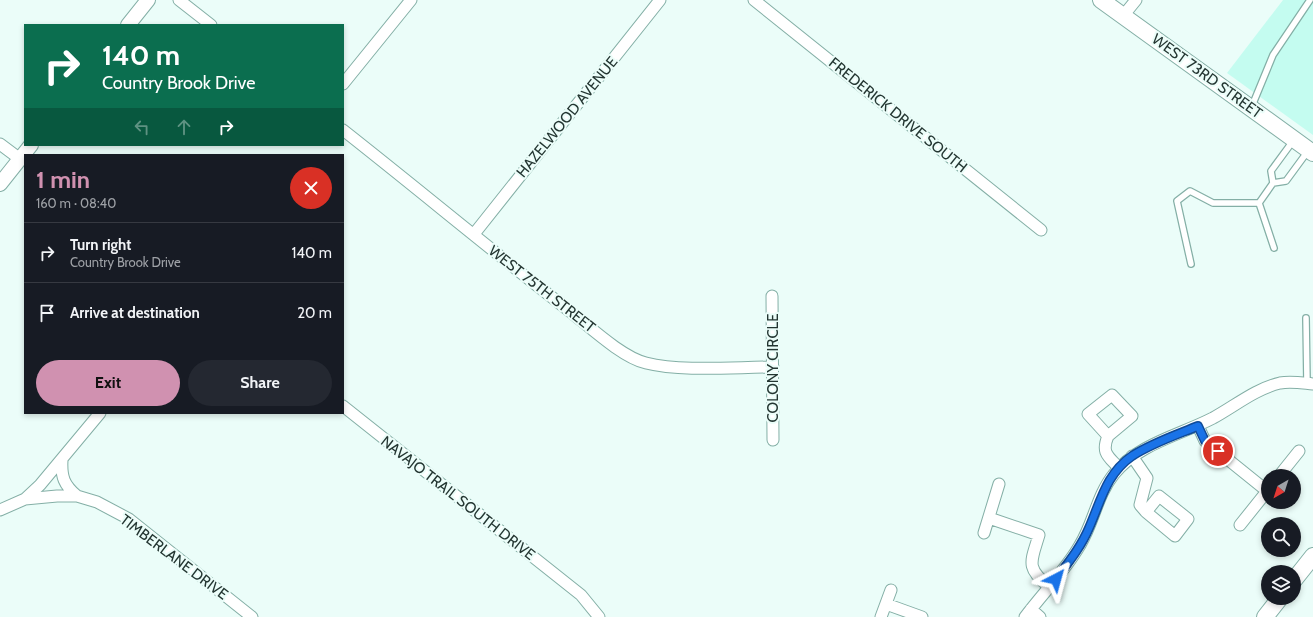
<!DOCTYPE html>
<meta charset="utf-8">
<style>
:root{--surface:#171b24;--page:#242831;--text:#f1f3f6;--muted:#9ea1a6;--line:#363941;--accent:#d091b0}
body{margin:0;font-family:Cabin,sans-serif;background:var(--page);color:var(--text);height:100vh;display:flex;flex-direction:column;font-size:15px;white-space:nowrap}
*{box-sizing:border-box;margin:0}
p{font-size:13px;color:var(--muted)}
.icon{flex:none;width:22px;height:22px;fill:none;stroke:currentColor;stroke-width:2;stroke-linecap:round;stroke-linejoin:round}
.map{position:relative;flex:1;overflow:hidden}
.sheet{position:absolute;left:24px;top:154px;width:320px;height:260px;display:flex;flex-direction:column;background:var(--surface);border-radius:0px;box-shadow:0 2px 6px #0003}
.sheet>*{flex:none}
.top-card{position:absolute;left:24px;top:24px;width:320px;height:122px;border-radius:0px;box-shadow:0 2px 6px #0003;background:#0b6e4f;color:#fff;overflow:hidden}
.needle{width:26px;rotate:219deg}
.buttons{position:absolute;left:1261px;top:469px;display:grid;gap:8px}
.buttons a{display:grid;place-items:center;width:40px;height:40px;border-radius:50%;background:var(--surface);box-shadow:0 2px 6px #0003;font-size:20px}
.pin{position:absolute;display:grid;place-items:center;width:34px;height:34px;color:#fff;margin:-17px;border:2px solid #fff;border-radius:50%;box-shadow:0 1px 4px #0007}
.me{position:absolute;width:44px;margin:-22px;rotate:39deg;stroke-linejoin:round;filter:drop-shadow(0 0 3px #0008)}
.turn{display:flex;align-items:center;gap:14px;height:84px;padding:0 12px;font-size:18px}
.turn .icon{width:52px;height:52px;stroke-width:2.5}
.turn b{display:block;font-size:28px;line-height:34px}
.lanes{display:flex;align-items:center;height:38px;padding:0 12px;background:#0003;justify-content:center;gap:20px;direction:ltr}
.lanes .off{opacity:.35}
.round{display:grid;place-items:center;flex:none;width:42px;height:42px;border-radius:21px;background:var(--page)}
.overview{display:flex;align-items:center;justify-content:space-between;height:68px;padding:0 12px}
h1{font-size:24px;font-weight:700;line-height:30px;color:var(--accent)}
.primary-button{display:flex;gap:8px;margin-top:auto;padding:8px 12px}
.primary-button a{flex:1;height:46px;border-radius:24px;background:var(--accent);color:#111;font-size:16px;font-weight:700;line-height:46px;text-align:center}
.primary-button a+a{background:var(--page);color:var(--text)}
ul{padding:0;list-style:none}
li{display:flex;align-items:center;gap:12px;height:60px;padding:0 12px;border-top:1px solid var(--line)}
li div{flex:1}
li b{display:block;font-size:15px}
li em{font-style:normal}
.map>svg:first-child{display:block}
.built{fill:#c4fcf0}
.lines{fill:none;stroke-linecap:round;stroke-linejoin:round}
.service-casing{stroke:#84afa6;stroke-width:8}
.minor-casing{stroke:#84afa6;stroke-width:13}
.tertiary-casing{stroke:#84afa6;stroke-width:16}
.secondary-casing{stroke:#84afa6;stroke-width:18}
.service{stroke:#fff;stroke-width:5.5}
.minor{stroke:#fff;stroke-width:11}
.tertiary{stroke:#fff;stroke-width:14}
.secondary{stroke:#fff;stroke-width:16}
.route-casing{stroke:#114b97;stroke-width:10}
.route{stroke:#1a73e8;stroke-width:7}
.labels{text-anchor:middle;stroke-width:4;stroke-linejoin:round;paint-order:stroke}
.street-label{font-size:15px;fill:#243632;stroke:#ebfdf9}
</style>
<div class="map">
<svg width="1313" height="617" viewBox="0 0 1313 617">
<rect width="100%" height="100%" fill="#ebfdf9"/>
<path class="built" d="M1283,0H1313V135L1227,73Z"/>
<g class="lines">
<defs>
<path id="service" d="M1252,106L1273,55L1310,0
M1293,141L1271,171L1273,183L1286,181L1308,151
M1273,183L1259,203L1274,248
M1191,264L1177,201L1190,191L1213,203H1259
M1306,318L1307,383"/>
<path id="minor" d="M179,0L211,25
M754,0L1041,230
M1123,16L1136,0
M343,84L411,0
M343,130C418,189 491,250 567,309C588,325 621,357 646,363C682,372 735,367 773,367
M0,144L20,159
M474,234L660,0
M772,296L773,440
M1112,395L1132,416L1108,436L1088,414Z
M343,406L581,595L599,617
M1198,426L1205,441L1267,491
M1108,436C1101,453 1108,456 1119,468
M1132,456L1147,478L1140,505L1146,512
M62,460C61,477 64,485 77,496
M1279,476L1299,451
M1159,496L1188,519L1175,536L1146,512Z
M25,499L40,485L100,413
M0,510L25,499L57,496H77L97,502L129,519L252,617
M989,518L1039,535C1031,562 1025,567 1049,587
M1240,525L1268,490
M984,533L999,484
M886,604L922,617
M1031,609L1040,617
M881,617L891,590
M1025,617C1043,593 1065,571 1080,545C1094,522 1097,495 1114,474C1138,444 1180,435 1213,418C1235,406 1255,389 1280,383C1291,381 1302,383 1313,384"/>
<path id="tertiary" d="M128,25L148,0
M0,184L31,145"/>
<path id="secondary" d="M1101,0L1313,153
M1294,580L1313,556
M1265,617L1280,598"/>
</defs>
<use href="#service" class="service-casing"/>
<use href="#minor" class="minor-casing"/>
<use href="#tertiary" class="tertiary-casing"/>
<use href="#secondary" class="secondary-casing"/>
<use href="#service" class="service"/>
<use href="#minor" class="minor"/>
<use href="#tertiary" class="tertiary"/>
<use href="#secondary" class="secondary"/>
</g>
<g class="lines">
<defs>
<path id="route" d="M1056,579C1068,563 1081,547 1089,528C1101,501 1106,474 1132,456C1152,443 1176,435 1198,426L1205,441L1218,451"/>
</defs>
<use href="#route" class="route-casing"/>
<use href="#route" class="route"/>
</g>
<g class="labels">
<g class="street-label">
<text transform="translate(1207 76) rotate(36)" y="5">WEST 73RD STREET</text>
<text transform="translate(898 115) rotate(39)" y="5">FREDERICK DRIVE SOUTH</text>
<text transform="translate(567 117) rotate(-51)" y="5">HAZELWOOD AVENUE</text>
<text transform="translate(542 289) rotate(38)" y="5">WEST 75TH STREET</text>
<text transform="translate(773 368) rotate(-90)" y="5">COLONY CIRCLE</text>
<text transform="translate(458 498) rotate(38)" y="5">NAVAJO TRAIL SOUTH DRIVE</text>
<text transform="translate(174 557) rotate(37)" y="5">TIMBERLANE DRIVE</text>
</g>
</g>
</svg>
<div class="buttons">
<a><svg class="needle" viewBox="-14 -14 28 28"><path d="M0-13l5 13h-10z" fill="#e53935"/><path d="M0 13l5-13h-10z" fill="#9ea1a6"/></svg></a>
<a><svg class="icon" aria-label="search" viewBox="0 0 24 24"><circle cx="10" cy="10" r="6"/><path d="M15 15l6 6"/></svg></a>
<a><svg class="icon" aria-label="layers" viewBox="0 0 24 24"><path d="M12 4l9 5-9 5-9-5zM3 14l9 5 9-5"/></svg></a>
</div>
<div class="pin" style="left:1218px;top:451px;background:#d93025"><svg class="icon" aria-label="arrive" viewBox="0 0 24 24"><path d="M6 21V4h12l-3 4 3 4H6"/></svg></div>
<svg class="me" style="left:1056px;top:579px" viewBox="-20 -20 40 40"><path d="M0-17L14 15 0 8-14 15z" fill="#1a73e8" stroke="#fff" stroke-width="4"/></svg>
<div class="top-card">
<div class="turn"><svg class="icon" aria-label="right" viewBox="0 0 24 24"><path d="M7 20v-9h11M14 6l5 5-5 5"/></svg><div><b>140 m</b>Country Brook Drive</div></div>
<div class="lanes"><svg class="icon off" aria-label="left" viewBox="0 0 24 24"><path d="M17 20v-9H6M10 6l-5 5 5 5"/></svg><svg class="icon off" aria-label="ahead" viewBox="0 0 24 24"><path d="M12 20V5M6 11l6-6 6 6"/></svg><svg class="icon" aria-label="right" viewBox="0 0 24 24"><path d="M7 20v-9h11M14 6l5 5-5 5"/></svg></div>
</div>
<section class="sheet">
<div class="overview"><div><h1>1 min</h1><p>160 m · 08:40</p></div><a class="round" style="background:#d93025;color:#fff"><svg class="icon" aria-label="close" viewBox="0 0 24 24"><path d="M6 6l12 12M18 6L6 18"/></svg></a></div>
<ul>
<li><svg class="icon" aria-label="right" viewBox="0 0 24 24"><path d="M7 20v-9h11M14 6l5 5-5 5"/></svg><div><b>Turn right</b><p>Country Brook Drive</p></div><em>140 m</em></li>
<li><svg class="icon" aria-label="arrive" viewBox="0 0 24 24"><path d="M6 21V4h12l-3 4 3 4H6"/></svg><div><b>Arrive at destination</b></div><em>20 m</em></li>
</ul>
<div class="primary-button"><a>Exit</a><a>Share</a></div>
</section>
</div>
